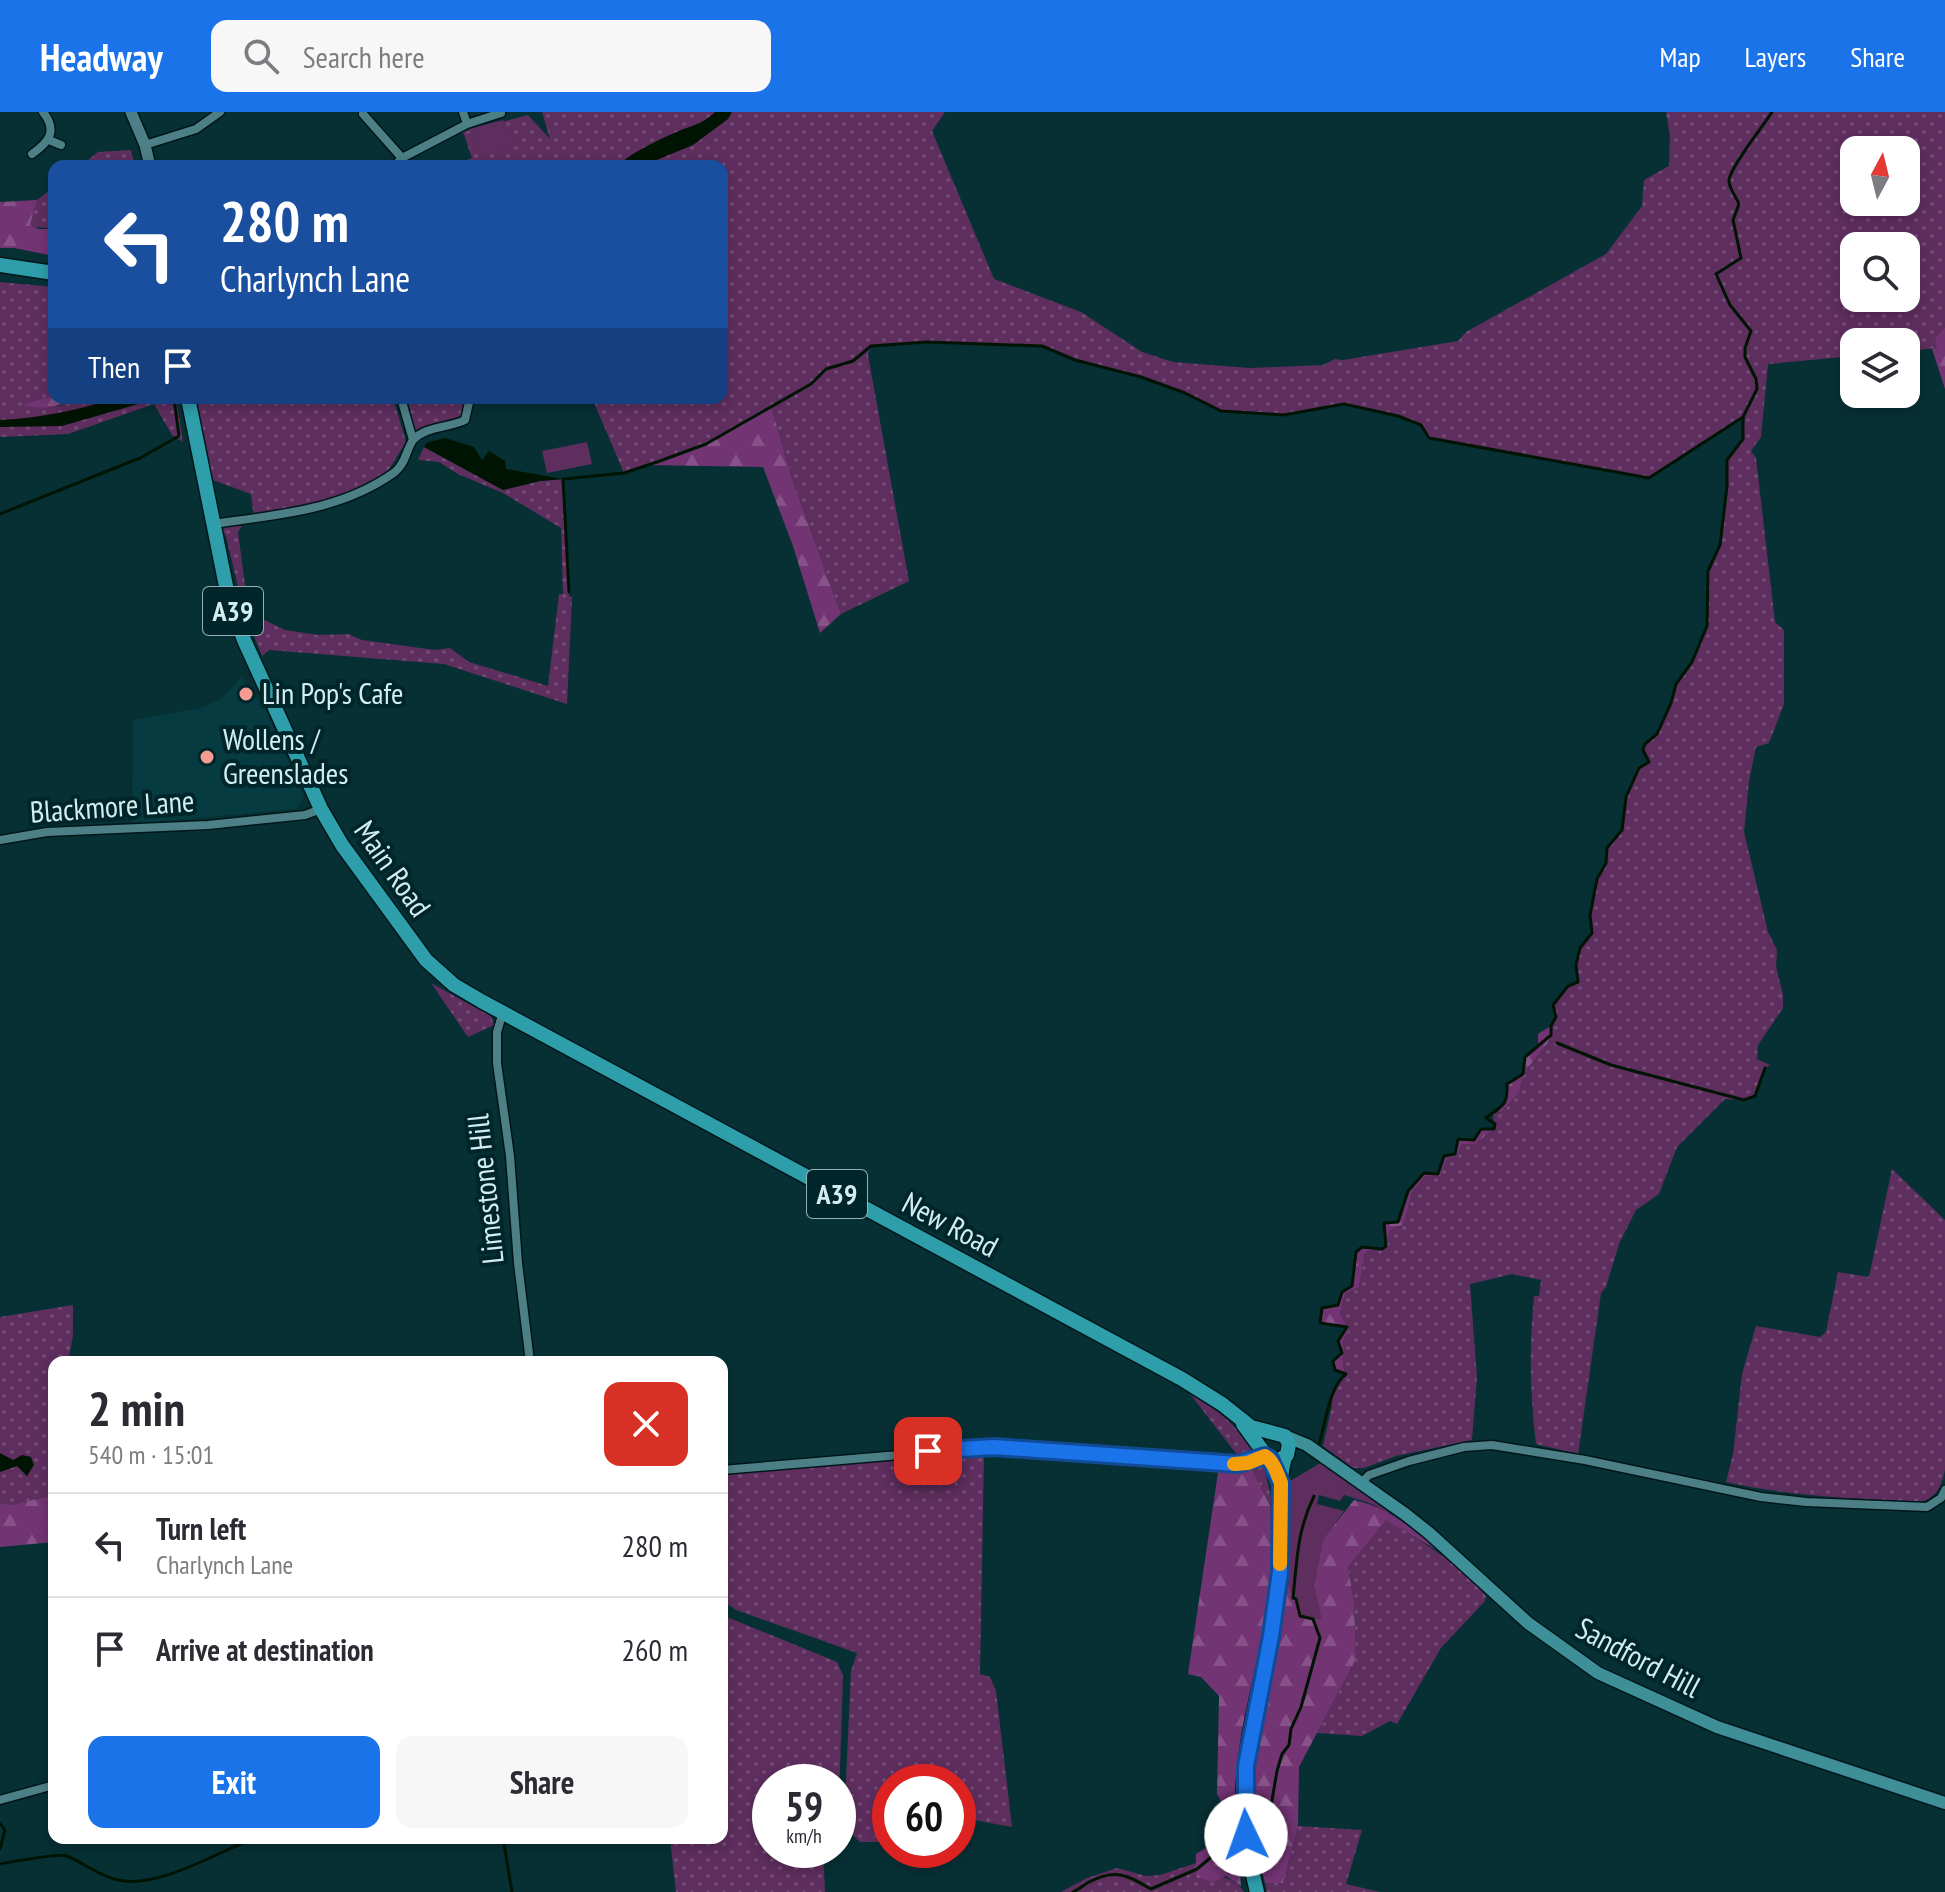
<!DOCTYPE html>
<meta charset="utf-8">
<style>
:root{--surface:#fff;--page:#f7f7f7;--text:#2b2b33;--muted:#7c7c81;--line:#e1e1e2;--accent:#1a73e8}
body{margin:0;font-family:"PT Sans Narrow",sans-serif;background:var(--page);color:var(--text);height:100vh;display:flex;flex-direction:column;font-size:30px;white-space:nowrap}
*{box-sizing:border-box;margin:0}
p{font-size:26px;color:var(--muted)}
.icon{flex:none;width:44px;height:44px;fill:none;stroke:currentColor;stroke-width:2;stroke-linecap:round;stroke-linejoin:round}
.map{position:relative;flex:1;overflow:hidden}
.drawer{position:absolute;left:48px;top:1244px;width:680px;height:488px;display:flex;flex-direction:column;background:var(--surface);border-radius:16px;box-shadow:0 4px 12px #0003}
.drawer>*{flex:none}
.banner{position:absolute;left:48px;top:48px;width:680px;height:244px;border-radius:16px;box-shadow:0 4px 12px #0003;background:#1a4fa0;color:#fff;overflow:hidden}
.needle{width:52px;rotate:7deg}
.fabs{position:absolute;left:1840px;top:24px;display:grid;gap:16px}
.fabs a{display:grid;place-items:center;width:80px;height:80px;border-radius:16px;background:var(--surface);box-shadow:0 4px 12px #0003;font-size:40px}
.speed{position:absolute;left:752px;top:1652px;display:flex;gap:16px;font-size:40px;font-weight:700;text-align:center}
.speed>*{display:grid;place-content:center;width:104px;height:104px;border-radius:50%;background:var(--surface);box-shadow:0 4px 12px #0003;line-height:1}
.speed small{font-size:20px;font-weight:400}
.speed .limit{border:12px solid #d22;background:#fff;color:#111}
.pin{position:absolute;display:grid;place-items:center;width:68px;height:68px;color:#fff;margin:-34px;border-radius:16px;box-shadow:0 4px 12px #0006}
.me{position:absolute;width:88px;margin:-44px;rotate:357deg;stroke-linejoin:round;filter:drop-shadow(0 0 6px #0008)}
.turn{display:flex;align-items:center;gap:28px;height:168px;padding:0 40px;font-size:36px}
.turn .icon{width:104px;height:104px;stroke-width:2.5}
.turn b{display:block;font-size:56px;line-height:68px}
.then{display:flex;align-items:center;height:76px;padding:0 40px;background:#0003;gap:16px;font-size:30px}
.round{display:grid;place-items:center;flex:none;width:84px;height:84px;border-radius:16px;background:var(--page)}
.head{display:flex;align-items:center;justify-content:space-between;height:136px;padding:0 40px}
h1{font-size:48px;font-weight:700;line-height:60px}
.primary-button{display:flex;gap:16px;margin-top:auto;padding:16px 40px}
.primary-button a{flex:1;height:92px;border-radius:16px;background:var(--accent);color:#fff;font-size:32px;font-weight:700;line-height:92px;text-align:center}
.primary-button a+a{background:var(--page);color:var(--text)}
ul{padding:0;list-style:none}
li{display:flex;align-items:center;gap:24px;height:104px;padding:0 40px;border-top:2px solid var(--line)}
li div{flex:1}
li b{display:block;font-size:30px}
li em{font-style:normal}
header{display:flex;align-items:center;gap:48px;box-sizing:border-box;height:112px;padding:0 40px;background:var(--accent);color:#fff}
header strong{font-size:38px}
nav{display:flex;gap:44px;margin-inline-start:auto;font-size:28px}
.search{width:560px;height:72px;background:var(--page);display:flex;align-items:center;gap:20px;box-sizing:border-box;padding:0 28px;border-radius:16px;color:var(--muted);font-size:30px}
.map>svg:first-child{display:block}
.built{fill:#063b41}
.grass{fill:url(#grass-dots);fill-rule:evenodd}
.forest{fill:url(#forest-firs)}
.green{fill:#5e2e5e}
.water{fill:#001403}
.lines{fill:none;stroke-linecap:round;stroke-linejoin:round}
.stream{stroke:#001403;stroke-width:3}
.minor-casing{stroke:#00171a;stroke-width:11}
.tertiary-casing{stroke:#00171a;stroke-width:14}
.secondary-casing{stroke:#00171a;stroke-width:15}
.primary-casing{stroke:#00171a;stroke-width:17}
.minor{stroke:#4d7f86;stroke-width:8}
.tertiary{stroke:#4d7f86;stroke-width:11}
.secondary{stroke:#3e8f98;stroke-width:12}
.primary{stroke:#2e9eab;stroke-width:14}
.route-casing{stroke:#114b97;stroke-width:20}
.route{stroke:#1a73e8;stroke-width:14}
.slow{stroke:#f59e0b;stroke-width:14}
.poi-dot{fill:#f59c92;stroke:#00262b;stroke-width:3}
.labels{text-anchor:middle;stroke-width:8;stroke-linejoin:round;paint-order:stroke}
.shield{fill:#00262b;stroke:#94b1b6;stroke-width:2}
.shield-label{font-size:28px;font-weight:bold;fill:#d3edf1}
.poi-label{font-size:30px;fill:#d3edf1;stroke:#00262b;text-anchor:start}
.street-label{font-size:30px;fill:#d3edf1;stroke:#00262b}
</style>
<header>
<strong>Headway</strong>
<div class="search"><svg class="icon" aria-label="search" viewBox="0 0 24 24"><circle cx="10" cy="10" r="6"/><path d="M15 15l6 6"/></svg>Search here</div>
<nav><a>Map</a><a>Layers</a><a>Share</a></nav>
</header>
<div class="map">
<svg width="1945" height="1780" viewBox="0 0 1945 1780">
<defs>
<pattern id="grass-dots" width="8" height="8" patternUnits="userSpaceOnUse" patternTransform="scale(2)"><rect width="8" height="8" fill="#5e2e5e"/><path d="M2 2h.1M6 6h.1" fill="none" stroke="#744d76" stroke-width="1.8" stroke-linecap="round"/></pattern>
<pattern id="forest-firs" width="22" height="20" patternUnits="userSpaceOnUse" patternTransform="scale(2)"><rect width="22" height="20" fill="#733474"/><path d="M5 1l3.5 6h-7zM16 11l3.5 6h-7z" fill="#865288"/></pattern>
</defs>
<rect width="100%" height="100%" fill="#073035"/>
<path class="built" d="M242,565L252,585H258L265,597L304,685L300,692L296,697L132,712L133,608L201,596L221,587Z"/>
<path class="grass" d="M542,0H945L932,19L994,167L1081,200L1142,240L1173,250L1250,256L1323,253L1335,247L1343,248L1458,229L1466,220L1606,142L1642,94L1644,68L1669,54L1670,24L1666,0H1945V215L1935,225L1938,236L1906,239V230H1854V244L1768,252L1761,325L1751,339L1756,346L1775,510L1784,518V592L1769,631L1756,635L1749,669L1744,720L1768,820L1777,838L1776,854L1783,883V896L1758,933L1757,947L1770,953L1765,956L1755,984L1744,988L1725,987L1677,1035L1659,1082L1636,1098L1619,1132L1606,1175L1601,1181L1578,1342L1536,1332C1530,1280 1529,1236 1534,1184H1539L1541,1168L1512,1162L1470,1172L1477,1265L1472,1328L1396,1344L1364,1356H1353L1323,1334L1332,1294L1331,1282L1346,1261C1340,1249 1346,1241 1343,1229L1349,1219L1340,1201L1345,1182L1359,1175L1365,1140C1383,1137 1386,1136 1390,1118L1404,1112L1412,1080L1426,1064H1440L1447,1047L1457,1044L1462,1032H1475L1494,1017L1493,1001L1501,1000L1519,981L1523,962L1547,932L1551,923V914L1556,905L1553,893L1570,873L1578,870L1576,853L1580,836L1592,821L1590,803L1597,767L1606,751L1607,736L1622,718L1626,685L1639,656L1649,650L1643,638L1645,632L1657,622L1671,591L1676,572L1692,550L1707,513L1708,459L1720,433L1727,375V348L1743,327L1745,301L1740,307L1649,366L1429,326L1421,313L1398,304L1344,292L1284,303L1221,299L1185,281L1141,265L1075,248L1042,234L927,230L871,234L868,243L909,469L841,502L792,367L771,294L706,332L624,361L592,286H722V54H462V50L472,46L463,20L528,3L550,27ZM1854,38H1906V90H1854ZM1854,134H1906V186H1854Z
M131,38L135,54H80L98,40Z
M54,75V117L29,114L37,88Z
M0,170L54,175V283L24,293L59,294L75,286H176L183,330L172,323L154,292L68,322L0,325Z
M195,286H393L406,330L383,367L361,383L254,407L251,382L210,367Z
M405,286H465C468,316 435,314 413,319Z
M424,335L503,378L540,369L563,367L569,484L572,485L567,592L444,552L269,538L262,544L243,496L226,424L222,419L227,413L242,414L238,420L247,488L256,504L285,518L318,523L348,522L362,528L435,538L450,536L469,550L548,574L559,482H563L561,416L503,381L458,362L439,350L418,348Z
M431,871L491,904L494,913L468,925Z
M1892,1057L1945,1108V1358C1942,1371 1939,1382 1926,1388C1916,1392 1899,1388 1888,1388C1833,1386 1780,1382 1726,1370L1733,1342L1742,1262L1756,1214L1820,1225L1826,1220L1838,1160L1869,1165Z
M73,1193V1223L68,1250H54V1383L11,1393L0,1391V1205Z
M1191,1283C1219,1298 1239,1315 1255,1342L1238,1344Z
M984,1340L980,1562L990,1565L996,1579L1012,1715L958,1705V1670H890C890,1691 890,1711 879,1730H860L845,1716L844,1712L851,1559L857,1541L736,1498L722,1488V1363L873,1348Z
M1264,1354L1275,1404L1252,1357Z
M1386,1407C1423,1430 1458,1451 1486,1484L1485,1489L1441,1536L1397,1612L1390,1609L1362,1624L1317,1621L1356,1547L1354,1490L1348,1455Z
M722,1503L837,1550L843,1563L838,1719V1670H770V1738H823L825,1780H676L670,1726H722Z
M1298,1714L1362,1718L1346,1772L1380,1780H1267L1265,1771H1283Z
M1196,1751L1197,1765C1216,1764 1233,1762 1244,1780H1061L1087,1766L1117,1756L1146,1764L1160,1763Z"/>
<path class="forest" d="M37,88L30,113L39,117H54V144L14,136H0V90Z
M1945,215V277L1932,237L1937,236L1935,225Z
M54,283V286H75C56,296 43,298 22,293Z
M771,294L792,367L841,502L820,521L793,434L763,355L648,353L706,332Z
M1551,914V923L1547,932L1523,962L1519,981L1501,1000H1498L1507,987V972L1523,962L1525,945L1538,935V922Z
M1481,1017H1494L1475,1032H1462L1457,1044L1447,1047L1440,1064H1426L1412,1080L1404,1112L1390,1118L1386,1134L1384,1111L1398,1110L1408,1079L1424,1061L1438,1062L1444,1044L1455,1042L1458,1027L1474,1028Z
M1362,1135L1382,1137L1365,1140L1359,1175L1345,1182L1340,1201L1349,1219L1343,1229C1346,1241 1340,1249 1346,1262L1335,1258L1333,1249L1341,1241L1338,1229L1346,1216L1320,1211L1322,1196L1338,1193L1342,1180L1352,1174L1356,1140Z
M1219,1354L1252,1357L1275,1404L1268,1505L1242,1625L1236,1678L1238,1696L1228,1702L1217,1682L1219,1584L1201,1565L1188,1562Z
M54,1383V1430L0,1435V1391L11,1393Z
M1354,1388C1388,1395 1411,1415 1437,1438L1386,1408L1348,1455L1354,1490L1356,1547L1299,1655L1298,1714L1283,1771H1265L1254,1727L1250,1681L1288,1471L1299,1496L1314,1472L1323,1427Z
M1236,1718L1241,1774L1226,1764L1212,1770L1196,1765V1742Z"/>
<path class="green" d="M503,8L518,34L479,45L469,17Z
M587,330L592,352L547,361L542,339Z
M1322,1350L1373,1384L1391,1402L1372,1392L1344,1383L1340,1389L1319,1383L1317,1392L1344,1399L1323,1428L1314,1472L1322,1508L1300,1504C1299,1491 1289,1481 1288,1468C1284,1436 1288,1402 1290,1369Z"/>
<path class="water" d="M715,0H732L728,7L693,33L642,54H617C635,38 659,28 681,18C694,13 704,11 715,0Z
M117,286H159L62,314L0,315V308C41,306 78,298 117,286Z
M445,326L474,335L482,348L489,339L505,349L506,357L563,367L540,369L503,378L424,335L426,331Z
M0,1341L13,1348L22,1343L31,1345L34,1353L27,1364L17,1354L0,1360Z"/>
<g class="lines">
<path class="stream" d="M0,402L140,346L179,324L174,286
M569,480L563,367L624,361L660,349L706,332L811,272L826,257L853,249L871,234L927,230L1042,234L1075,248L1141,265L1185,281L1221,299L1284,303L1344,292L1398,304L1421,313L1429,326L1649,366L1743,305L1757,277L1756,267L1745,245V236L1751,219L1730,193L1716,162L1741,146L1733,108L1739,92C1736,85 1729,76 1729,69C1728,58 1764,13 1772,0
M1557,931L1611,953L1744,988L1755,984L1765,956
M1319,1332C1326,1310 1329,1275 1346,1262L1335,1258L1333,1249L1342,1241L1338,1229L1347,1215L1320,1211L1322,1196L1338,1193L1342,1180L1352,1174L1356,1140L1362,1135L1382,1137L1386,1134L1384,1111L1398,1110L1408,1079L1424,1061L1438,1062L1444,1044L1455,1042L1458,1027L1474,1028L1481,1017H1494L1495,1012L1486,1006C1501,993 1508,996 1507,972L1523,962L1525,945L1551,923V914L1556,905L1553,893L1568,874L1578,870L1576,853L1580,836L1592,821L1590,803L1597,767L1606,751L1607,736L1622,718L1626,685L1639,656L1649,650L1643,638L1645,632L1657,622L1671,591L1676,572L1692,550L1707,514L1708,459L1720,433L1727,374V348L1743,327V305
M1254,1707L1271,1694L1277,1659L1282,1642L1289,1633L1291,1617L1301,1595L1320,1526L1313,1507L1300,1504L1296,1487L1293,1486C1297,1448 1297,1419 1314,1384
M0,1711L5,1718L0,1737
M503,1726L512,1780
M0,1752C10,1750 60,1741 67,1744C84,1751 99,1764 118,1768C156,1777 218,1741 253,1726
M1073,1780C1080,1777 1083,1773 1089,1770C1116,1756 1127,1763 1151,1777L1197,1757L1233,1727"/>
<defs>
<path id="minor" d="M463,0L467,12
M363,2L402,46
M49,28L61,33
M145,33L196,17L220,0
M32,42C49,30 58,19 43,0
M394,54L402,46L467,12L501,1
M401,286L413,328
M212,412C275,403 341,399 395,360C406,351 406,338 413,328C425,314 449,316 465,308L470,286
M0,728L47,720L208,713L305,703L321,697
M503,900L497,920V951L510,1044L518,1151L530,1250
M722,1358L994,1335L1238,1352L1265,1344
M1361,1371L1369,1363L1409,1349L1464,1335L1492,1333L1585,1348L1761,1385L1806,1390L1927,1395L1941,1386L1945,1378
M0,1688L54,1673"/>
<path id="tertiary" d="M131,0L145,33L150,54"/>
<path id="secondary" d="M1285,1324L1307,1333L1405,1402L1429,1421L1528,1511L1598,1561L1717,1615L1945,1691"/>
<path id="primary" d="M0,153L54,161
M188,286L228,484L244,528L321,697L342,733L426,848L454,873L483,890L1182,1267L1222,1292L1251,1315L1285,1324L1289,1332L1287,1343L1279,1348L1270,1347
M1243,1312L1273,1353
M1257,1780C1248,1744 1242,1708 1244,1671C1248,1604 1272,1540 1278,1473C1283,1431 1274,1386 1285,1345"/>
</defs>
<use href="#minor" class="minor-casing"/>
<use href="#tertiary" class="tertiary-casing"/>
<use href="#secondary" class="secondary-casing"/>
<use href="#primary" class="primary-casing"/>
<use href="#minor" class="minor"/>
<use href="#tertiary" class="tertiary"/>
<use href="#secondary" class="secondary"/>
<use href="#primary" class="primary"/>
</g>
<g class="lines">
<defs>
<path id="route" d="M928,1339L994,1335L1238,1352L1265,1344L1270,1347L1281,1371L1280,1460L1271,1524L1246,1654V1723"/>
</defs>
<use href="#route" class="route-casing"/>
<use href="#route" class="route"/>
<path class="slow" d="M1234,1352L1248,1351L1265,1344C1274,1350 1277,1361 1281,1371L1280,1452"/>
</g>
<g class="poi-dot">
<circle cx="246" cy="582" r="8"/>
<circle cx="207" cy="645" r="8"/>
</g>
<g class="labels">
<g class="shield">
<rect x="203" y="475" width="60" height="48" rx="6"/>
<rect x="807" y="1058" width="60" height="48" rx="6"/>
</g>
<g class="shield-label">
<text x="233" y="509">A39</text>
<text x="837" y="1092">A39</text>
</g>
<g class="poi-label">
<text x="262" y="592">Lin Pop's Cafe</text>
<text x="223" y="638">Wollens /<tspan x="223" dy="34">Greenslades</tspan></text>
</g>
<g class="street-label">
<text transform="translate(112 695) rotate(-4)" y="10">Blackmore Lane</text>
<text transform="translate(392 757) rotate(55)" y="10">Main Road</text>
<text transform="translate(486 1077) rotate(-96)" y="10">Limestone Hill</text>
<text transform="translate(950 1113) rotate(28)" y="10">New Road</text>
<text transform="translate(1638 1546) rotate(28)" y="10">Sandford Hill</text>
</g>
</g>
</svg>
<div class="fabs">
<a><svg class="needle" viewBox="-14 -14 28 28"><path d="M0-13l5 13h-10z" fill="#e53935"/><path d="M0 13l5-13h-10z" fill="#7c7c81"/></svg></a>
<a><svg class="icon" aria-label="search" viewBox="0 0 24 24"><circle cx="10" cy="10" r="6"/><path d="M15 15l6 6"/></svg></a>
<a><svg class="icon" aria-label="layers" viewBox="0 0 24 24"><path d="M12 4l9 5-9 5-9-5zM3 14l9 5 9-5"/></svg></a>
</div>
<div class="speed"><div>59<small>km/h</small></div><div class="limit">60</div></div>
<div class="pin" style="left:928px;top:1339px;background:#d93025"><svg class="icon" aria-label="arrive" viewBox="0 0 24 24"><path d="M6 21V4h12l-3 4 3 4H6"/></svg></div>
<svg class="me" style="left:1246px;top:1723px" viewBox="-20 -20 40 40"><circle r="19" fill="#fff"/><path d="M0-13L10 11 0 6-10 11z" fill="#1a73e8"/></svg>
<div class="banner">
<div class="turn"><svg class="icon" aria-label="left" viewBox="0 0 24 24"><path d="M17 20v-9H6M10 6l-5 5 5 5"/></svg><div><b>280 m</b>Charlynch Lane</div></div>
<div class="then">Then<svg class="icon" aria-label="arrive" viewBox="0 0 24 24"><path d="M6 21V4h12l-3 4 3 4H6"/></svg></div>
</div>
<section class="drawer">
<div class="head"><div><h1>2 min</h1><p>540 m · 15:01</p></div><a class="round" style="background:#d93025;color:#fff"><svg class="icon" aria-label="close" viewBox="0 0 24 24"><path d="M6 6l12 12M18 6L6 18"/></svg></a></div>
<ul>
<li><svg class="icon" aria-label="left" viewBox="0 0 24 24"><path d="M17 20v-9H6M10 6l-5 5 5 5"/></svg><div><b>Turn left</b><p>Charlynch Lane</p></div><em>280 m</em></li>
<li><svg class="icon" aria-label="arrive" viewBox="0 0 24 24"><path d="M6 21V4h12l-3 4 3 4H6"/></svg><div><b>Arrive at destination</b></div><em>260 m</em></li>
</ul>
<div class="primary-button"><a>Exit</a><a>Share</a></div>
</section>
</div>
